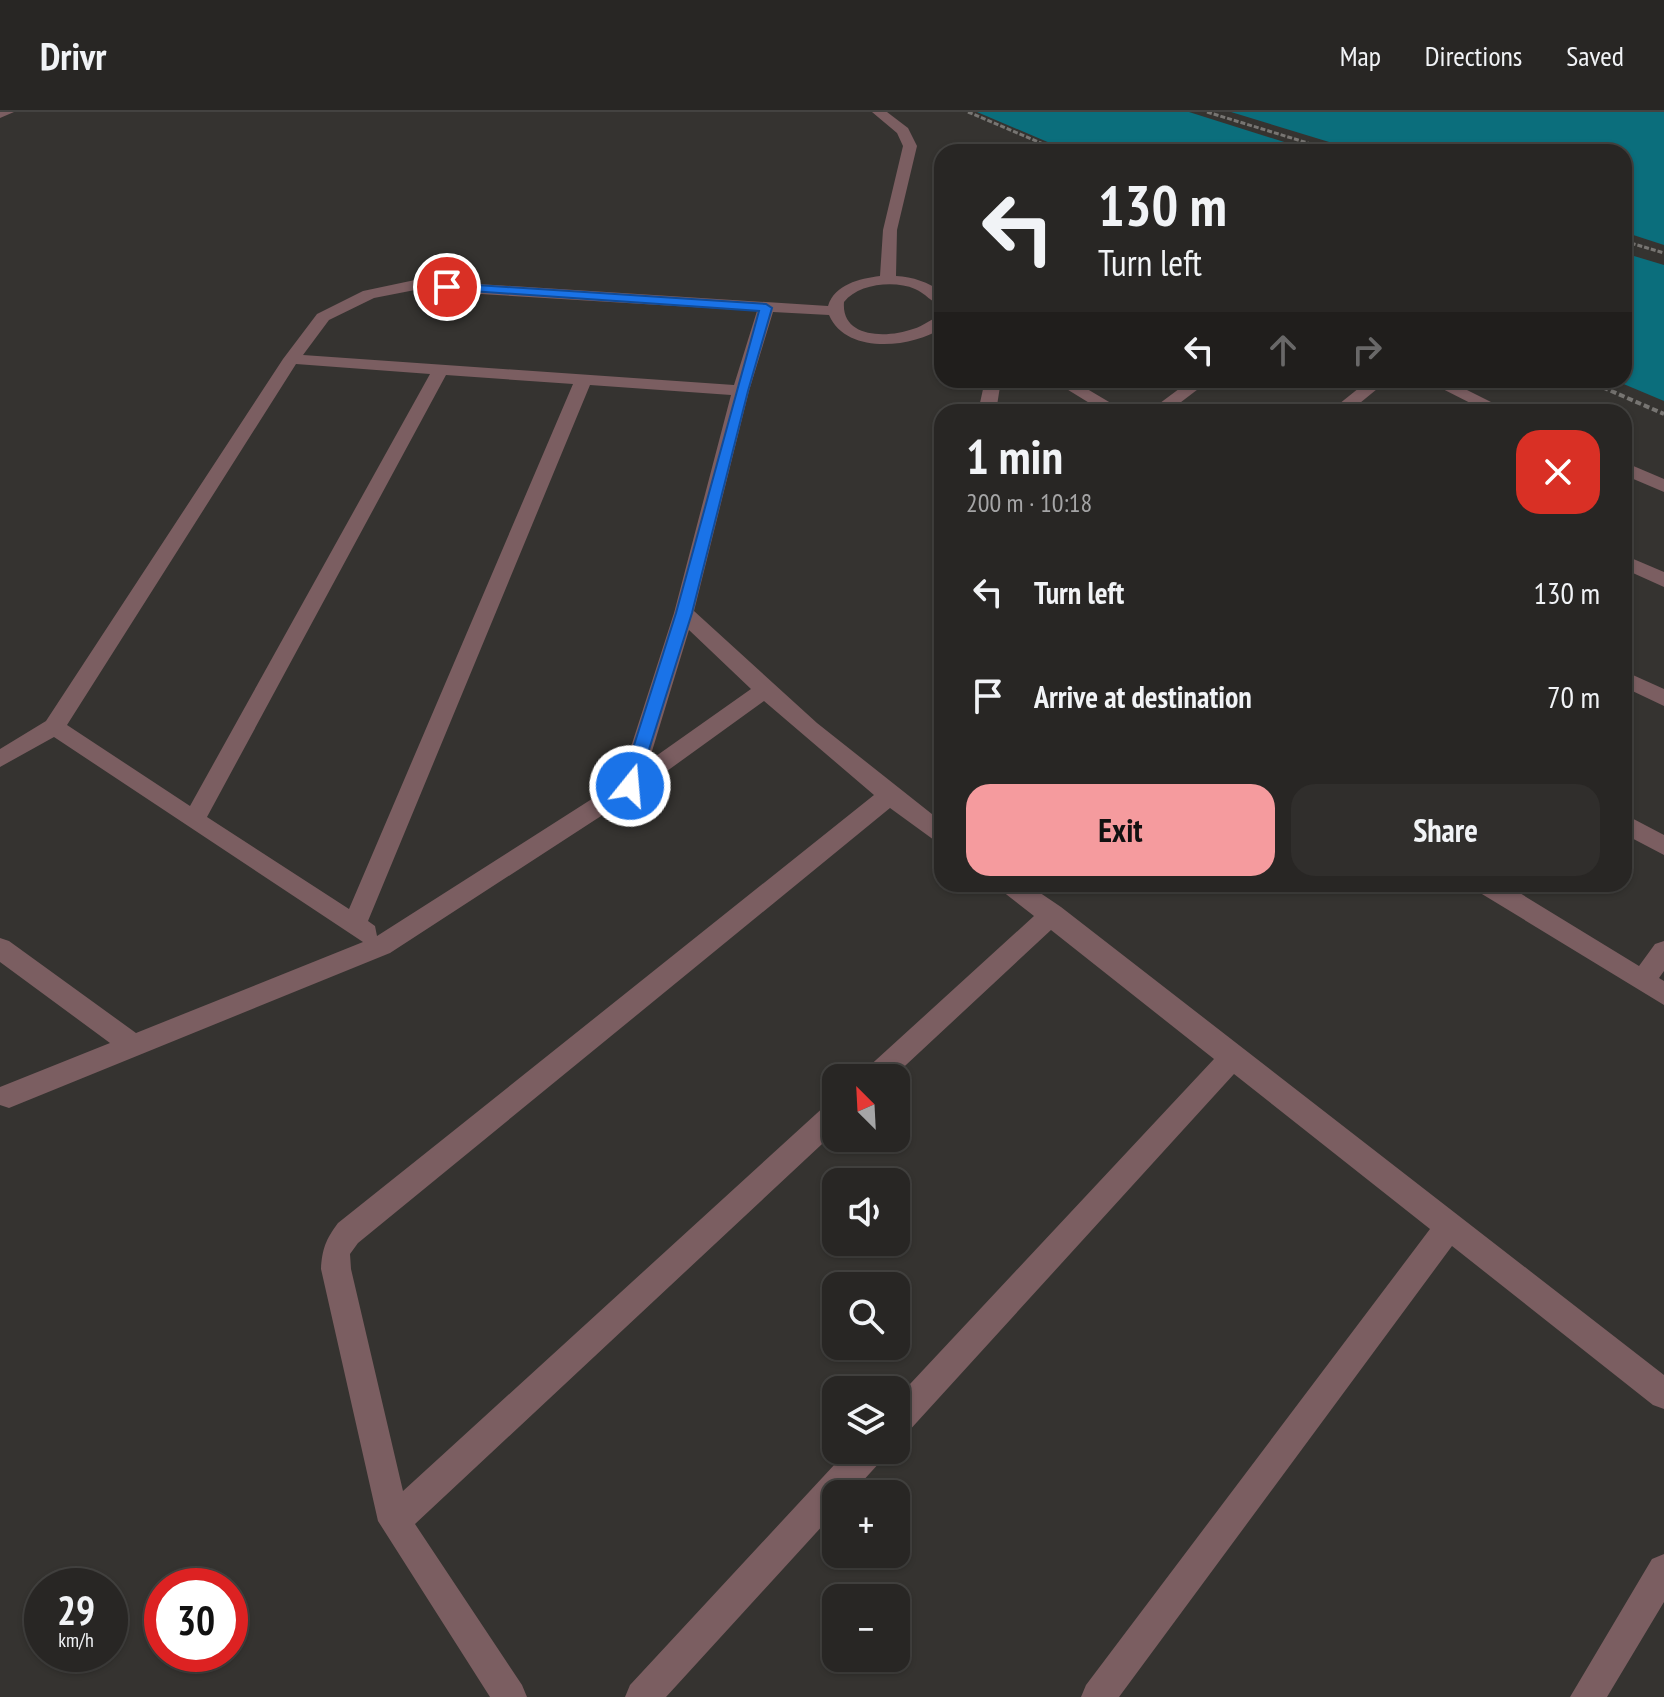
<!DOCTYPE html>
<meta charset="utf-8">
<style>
:root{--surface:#282624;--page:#302e2c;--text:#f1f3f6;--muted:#a5a5a6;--line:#444341;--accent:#f59b9e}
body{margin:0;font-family:"PT Sans Narrow",sans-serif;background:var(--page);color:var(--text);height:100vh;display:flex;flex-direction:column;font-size:30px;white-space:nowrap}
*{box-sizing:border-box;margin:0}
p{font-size:26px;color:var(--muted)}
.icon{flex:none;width:44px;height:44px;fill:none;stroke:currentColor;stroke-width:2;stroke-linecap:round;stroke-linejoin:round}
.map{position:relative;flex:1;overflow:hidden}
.panel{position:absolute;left:934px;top:292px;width:698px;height:488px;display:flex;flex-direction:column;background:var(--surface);border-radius:24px;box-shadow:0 2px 6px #0004,0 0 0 2px var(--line)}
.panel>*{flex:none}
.hud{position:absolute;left:934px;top:32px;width:698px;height:244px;border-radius:24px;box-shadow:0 2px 6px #0004,0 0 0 2px var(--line);background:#282624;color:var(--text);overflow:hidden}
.needle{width:52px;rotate:336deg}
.fabs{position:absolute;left:822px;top:952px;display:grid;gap:16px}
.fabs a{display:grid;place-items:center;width:88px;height:88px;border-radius:16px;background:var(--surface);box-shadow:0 2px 6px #0004,0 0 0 2px var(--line);font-size:40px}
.speed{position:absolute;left:24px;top:1456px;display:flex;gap:16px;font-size:40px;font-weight:700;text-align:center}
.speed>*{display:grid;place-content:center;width:104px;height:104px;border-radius:50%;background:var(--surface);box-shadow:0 2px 6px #0004,0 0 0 2px var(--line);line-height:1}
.speed small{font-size:20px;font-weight:400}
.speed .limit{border:12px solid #d22;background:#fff;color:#111}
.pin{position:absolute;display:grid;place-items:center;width:68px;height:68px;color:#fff;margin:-34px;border:4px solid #fff;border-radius:50%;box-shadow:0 2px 8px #0007}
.me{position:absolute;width:88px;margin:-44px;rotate:17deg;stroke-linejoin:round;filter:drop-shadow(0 0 6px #0008)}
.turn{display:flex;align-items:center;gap:28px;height:168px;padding:0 32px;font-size:36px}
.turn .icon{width:104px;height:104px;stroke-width:2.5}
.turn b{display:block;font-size:56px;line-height:68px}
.lanes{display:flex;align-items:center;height:76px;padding:0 32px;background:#0003;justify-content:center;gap:40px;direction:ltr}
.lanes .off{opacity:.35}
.round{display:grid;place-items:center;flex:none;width:84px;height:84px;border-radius:24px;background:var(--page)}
.summary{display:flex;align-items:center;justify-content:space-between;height:136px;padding:0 32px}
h1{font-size:48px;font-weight:800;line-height:60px}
.primary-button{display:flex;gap:16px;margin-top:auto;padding:16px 32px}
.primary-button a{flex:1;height:92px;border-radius:24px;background:var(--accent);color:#111;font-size:32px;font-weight:800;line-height:92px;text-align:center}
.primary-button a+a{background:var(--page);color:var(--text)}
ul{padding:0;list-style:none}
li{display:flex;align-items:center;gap:24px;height:104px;padding:0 32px}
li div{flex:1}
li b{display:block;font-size:30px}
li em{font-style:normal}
header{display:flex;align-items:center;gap:48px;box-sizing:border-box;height:112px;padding:0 40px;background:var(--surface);border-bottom:2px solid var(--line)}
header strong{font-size:38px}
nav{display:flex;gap:44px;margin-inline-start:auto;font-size:28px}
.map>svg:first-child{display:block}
.water{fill:#0b6e7c}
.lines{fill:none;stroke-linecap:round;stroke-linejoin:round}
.path-far1{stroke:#777572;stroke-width:3;stroke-dasharray:5 2;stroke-linecap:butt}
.path{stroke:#777572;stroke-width:4;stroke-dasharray:6 3;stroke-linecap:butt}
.minor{fill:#7b5e61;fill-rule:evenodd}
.route{fill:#1a73e8;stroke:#114b97;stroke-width:2}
</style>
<header>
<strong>Drivr</strong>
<nav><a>Map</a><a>Directions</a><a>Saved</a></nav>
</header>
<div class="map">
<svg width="1664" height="1585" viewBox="0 0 1664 1585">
<rect width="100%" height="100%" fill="#353330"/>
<path class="water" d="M977,0H1189L1316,40H1071Z
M1231,0H1664V133L1624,120V40H1362Z
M1624,141L1664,153V289L1614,268H1624Z"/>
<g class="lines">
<path class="path-far1" d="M968,0L1062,40
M1207,0L1337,40
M1624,129L1664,141"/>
<path class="path" d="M1586,268L1664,302"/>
<path class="minor" d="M0,0H14L0,6Z
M872,0H887L908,16L917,34L897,118L896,164C913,165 928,170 942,180V194C932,191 925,181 915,177C894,168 858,172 844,190C841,227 888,226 913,217C924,214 932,206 942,203V216C912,236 846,243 829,203L773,200L749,279L694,499L817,611L942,710V731L934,728L890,696L358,1131L350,1142L351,1157L403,1379L827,992L836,989V1019L415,1412L522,1573L527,1585H490L378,1409L321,1157C322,1137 326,1127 338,1111L874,683L764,589L638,680L390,841L9,996L0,993V975L110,931L0,850V826L9,829L136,921L363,830L54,625L0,655V637L46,609L283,247L317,202L363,179L415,168L828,194C835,172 859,167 880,164L883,118L903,34L897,21ZM415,178L757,199L734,273L303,243L329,208L374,186ZM296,252L430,262L190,694L67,613ZM446,263L573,272L349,797L207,705ZM590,273L731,283L674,501L620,669L377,824L375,814L368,809ZM689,518L751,577L649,649Z
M985,268H1001L996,300H978Z
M1052,268H1072L1126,300H1104Z
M1191,268H1210L1168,300H1148Z
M1369,268H1388L1349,300H1329Z
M1425,268H1447L1511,300H1488Z
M1624,350L1664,367V380L1624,363Z
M1624,443L1664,460V475L1624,457Z
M1624,559L1664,577V594L1624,575Z
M1624,702L1664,723V743L1624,722Z
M998,772H1027L1061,795L1664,1263V1297L1653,1293L1452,1134L1119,1585H1081L1086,1573L1430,1117L1234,962L907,1321L896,1326V1287L1214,947L1051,818L892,966H861L865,958L1034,804L1002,779Z
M1473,772H1505L1639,854L1655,832L1664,829V859L1659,866L1664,869V893L1477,779Z
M848,1338H886L881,1349L851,1382H836V1399L666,1585H625L630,1573Z
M1664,1442V1490L1607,1585H1570L1652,1447Z"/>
</g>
<path class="route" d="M447,171L766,192L772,196L748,279L692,501L636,679H624L621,674L676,501L759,199L443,177L441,175Z"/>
</svg>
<div class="fabs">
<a><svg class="needle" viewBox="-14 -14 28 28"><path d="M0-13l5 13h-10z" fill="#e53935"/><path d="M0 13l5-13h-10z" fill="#a5a5a6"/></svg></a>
<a><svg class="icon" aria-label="sound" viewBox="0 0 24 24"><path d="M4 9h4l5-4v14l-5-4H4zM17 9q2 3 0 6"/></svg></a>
<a><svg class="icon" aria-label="search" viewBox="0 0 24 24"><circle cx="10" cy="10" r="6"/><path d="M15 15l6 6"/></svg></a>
<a><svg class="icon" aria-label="layers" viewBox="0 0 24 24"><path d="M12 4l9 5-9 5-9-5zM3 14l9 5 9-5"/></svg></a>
<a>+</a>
<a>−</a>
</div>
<div class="speed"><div>29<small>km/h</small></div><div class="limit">30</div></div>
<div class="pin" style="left:447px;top:175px;background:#d93025"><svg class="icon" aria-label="arrive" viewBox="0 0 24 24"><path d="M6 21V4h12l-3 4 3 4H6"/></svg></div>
<svg class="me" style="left:630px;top:674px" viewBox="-20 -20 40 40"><circle r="17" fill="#1a73e8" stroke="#fff" stroke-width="3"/><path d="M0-11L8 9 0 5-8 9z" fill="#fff"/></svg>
<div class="hud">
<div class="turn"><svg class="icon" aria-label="left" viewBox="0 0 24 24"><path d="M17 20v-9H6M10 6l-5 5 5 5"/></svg><div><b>130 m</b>Turn left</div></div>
<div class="lanes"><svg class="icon" aria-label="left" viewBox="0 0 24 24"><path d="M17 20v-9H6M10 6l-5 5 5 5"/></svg><svg class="icon off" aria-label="ahead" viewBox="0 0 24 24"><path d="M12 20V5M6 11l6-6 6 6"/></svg><svg class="icon off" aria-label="right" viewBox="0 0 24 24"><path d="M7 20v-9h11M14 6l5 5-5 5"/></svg></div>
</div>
<section class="panel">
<div class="summary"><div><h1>1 min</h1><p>200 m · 10:18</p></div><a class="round" style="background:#d93025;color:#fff"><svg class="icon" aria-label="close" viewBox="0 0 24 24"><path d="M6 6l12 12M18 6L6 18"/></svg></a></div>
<ul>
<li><svg class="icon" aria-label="left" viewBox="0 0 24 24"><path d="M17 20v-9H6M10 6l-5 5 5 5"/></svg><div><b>Turn left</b></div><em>130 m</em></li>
<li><svg class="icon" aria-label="arrive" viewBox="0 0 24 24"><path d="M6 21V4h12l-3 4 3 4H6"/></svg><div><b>Arrive at destination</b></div><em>70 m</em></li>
</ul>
<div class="primary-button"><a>Exit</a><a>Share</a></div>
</section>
</div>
